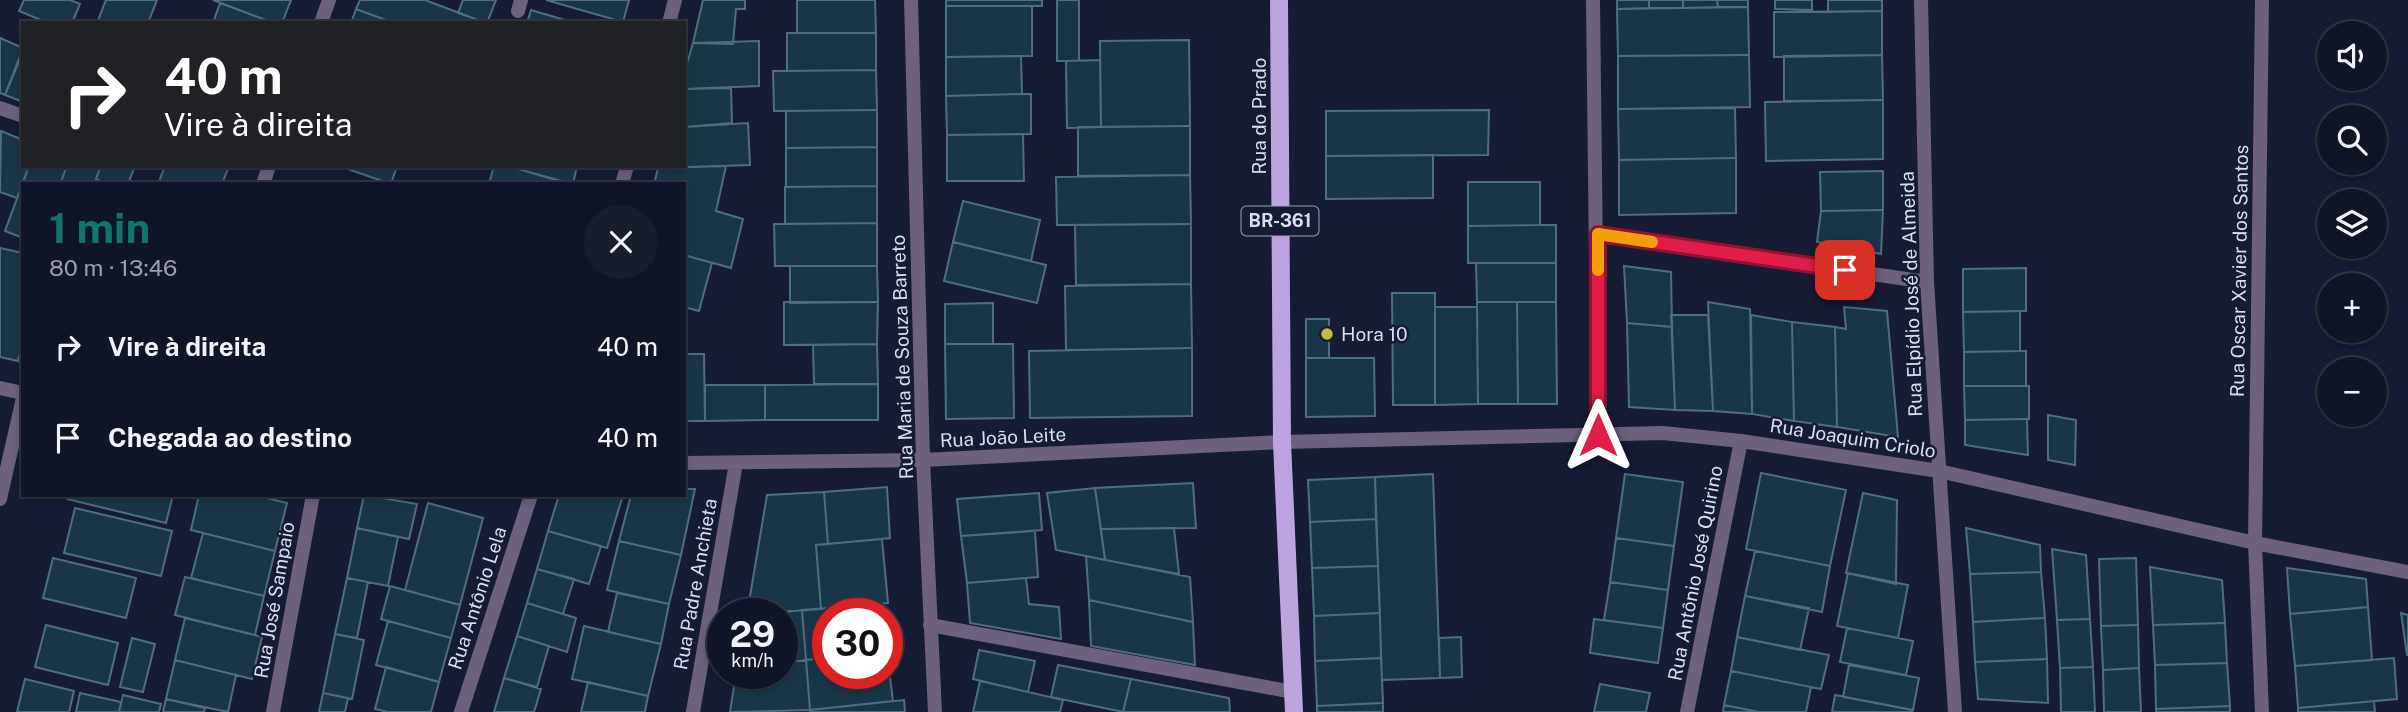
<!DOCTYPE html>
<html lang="pt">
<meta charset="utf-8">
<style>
:root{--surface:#101527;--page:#191e2f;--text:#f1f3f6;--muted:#9c9fa7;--line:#303444;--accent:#0f766e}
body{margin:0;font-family:"Public Sans",sans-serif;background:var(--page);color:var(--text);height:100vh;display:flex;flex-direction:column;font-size:26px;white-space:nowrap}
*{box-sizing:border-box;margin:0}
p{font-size:23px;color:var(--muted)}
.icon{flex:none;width:38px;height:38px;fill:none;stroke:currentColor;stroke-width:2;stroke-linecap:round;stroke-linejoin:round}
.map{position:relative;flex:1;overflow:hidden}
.drawer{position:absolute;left:21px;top:182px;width:665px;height:315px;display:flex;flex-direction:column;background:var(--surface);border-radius:0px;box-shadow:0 4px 10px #0003,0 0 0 2px var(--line)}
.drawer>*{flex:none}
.guide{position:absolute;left:21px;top:21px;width:665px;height:147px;border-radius:0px;box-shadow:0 4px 10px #0003,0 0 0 2px var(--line);background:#202124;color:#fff;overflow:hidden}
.controls{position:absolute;left:2317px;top:21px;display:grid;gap:14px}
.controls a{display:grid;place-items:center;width:70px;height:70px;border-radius:50%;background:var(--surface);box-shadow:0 4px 10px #0003,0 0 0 2px var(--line);font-size:35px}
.speed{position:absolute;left:707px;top:598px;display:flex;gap:14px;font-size:35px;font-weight:700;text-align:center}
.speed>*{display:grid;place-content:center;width:91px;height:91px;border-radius:50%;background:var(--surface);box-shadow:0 4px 10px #0003,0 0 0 2px var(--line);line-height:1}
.speed small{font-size:18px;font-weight:400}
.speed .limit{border:10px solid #d22;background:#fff;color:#111}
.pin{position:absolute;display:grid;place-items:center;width:60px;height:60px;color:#fff;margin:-30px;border-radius:14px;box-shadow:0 4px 10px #0006}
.me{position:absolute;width:77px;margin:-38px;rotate:0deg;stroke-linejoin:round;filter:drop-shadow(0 0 5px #0008)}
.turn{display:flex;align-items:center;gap:24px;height:147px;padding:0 28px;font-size:32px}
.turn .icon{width:91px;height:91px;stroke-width:2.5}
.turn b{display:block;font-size:49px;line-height:60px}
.round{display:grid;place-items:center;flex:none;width:74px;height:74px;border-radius:37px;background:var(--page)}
.headline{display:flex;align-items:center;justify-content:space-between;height:119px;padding:0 28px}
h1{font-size:42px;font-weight:700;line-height:52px;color:var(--accent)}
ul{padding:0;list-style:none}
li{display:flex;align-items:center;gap:21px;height:91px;padding:0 28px}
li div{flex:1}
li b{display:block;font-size:26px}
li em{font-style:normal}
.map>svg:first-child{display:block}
.building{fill:#193648;stroke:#506e82;stroke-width:2}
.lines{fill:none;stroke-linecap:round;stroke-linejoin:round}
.pedestrian{stroke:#6d617d;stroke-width:14}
.minor{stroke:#6d617d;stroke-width:14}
.primary{stroke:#bea4df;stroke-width:18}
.route-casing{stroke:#92132f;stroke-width:18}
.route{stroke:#e11d48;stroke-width:12}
.slow{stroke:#f59e0b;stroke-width:12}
.poi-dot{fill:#c3bd3f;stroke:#151c34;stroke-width:2.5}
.labels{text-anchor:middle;stroke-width:5;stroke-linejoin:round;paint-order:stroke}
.shield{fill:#151c34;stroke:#9fa4b8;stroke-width:2}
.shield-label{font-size:18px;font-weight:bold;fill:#dadff0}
.street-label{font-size:19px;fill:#dadff0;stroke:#151c34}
.poi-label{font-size:19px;fill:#dadff0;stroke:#151c34;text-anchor:start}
</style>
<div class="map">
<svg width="2408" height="712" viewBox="0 0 2408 712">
<rect width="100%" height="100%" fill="#151c34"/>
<path class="building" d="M24,0H70L80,4L72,23H48L19,11Z
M106,0H157L148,23H97Z
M213,0H291L282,23H274Z
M360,0H425L486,23H394L356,9Z
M463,0H496L487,23L458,13Z
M546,0H629L623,22Z
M703,0H745V9H736L733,44L693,43Z
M797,0H875L876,33H797Z
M946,0H1042V6H946Z
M1057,0H1079V61H1057Z
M1617,0H1649V8L1617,9Z
M1649,0H1683V8H1649Z
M1683,0H1717L1718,7L1683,8Z
M1717,0H1748V7H1718Z
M1775,0H1812V10L1775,9Z
M1828,0H1882V11L1828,12Z
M220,3L274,23H213Z
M946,6H1032V56L946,57Z
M1748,7L1749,55L1618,56L1617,9Z
M356,9L394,23H351Z
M531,10L575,23H527Z
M1882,11V55L1774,57V12Z
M787,33H876V70L787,71Z
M0,38L23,48L5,95L0,93Z
M1189,40L1190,126L1101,127L1100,41Z
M759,41V86L684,89V74L693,43Z
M23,52V102L5,95Z
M1749,55L1750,107L1618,109V56Z
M1882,55L1883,100L1784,101V56Z
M1021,56L1022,94L946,96V57Z
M1100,60L1101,127L1067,128L1066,61Z
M876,70L877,110L774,111L773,71Z
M731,88L732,123L684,127V89Z
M1022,94H1031V134L947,135L946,96Z
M1883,100V159L1766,161L1765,102Z
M1735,108L1736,158L1619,160L1618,109Z
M877,110V147L786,148V111Z
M1489,110L1488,155L1326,156V111Z
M748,123L750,165L658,168L684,166V127Z
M1190,126V175L1078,176V127Z
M1,131L23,140V166H29L17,198L0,192Z
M1023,134L1024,181H947V135Z
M877,147V186L786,187V148Z
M1433,155V198L1326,199V156Z
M1736,158V213L1619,215V160Z
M29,166H67L60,184H23V238L5,231Z
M67,166H95L100,168L94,184H60Z
M101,166H135L128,184H107L96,179Z
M165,166H229L222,184H158Z
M339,166H397L391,184Z
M494,166H507L570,184H489Z
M507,166H577L573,184Z
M726,166L716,211L743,219L731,268L684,255V184H654L658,168Z
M1883,171V210L1821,211L1820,172Z
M1190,175L1191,224L1057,225L1056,177Z
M1468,182H1540V225L1468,226Z
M877,186V223L785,224V187Z
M963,201L1040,220L1031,261L953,242Z
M1883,210L1881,254L1817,242L1821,211Z
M877,223V266H775L774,224Z
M1191,224V284L1076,285L1075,225Z
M1540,225H1556V263H1468V226Z
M953,242L1046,265L1037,303L944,281Z
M0,248L23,253V341L18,361L0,357Z
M684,255L712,263L699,311L684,307Z
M1476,263H1556V302H1477Z
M790,266H877L878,302L790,303Z
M1624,266L1671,272L1672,327L1627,323Z
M2026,268V311L1963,312V269Z
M1191,284L1192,348L1066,350L1065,286Z
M1392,293H1435V405H1393Z
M784,302H878L877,344L784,345Z
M1477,302H1517L1518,404H1478Z
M1517,302H1556L1557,404H1518Z
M1708,302L1750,309L1752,414L1713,411Z
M993,303V344H945V304Z
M1435,307H1477L1478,404L1435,405Z
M1844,307L1887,311L1898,437L1837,427L1835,327L1846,329Z
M2020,311V351L1964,352L1963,312Z
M1671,315H1708L1713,411L1675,410Z
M1751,315L1792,322L1794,421L1752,414Z
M1306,319H1329V358H1306Z
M1792,322L1835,327L1837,427L1794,421Z
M1627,323L1672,327L1675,410L1629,407Z
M877,344L878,384H814L813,345Z
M945,344H1013L1014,418L946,419Z
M1192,348V416L1030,418L1029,351Z
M2020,351H2026V386H1964V352Z
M684,354H704L705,421H684Z
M1306,358H1374L1375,416L1306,417Z
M878,384V420H765V385Z
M705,385H765V420L705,421Z
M1964,386H2029V419L1965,420Z
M2048,415L2076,420L2075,465L2048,460Z
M2027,419L2028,455L1965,445V420Z
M1761,473L1846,490L1830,566L1746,549Z
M1433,474L1440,678L1382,680L1375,477Z
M1625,474L1683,482L1674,546L1616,538Z
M1375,477L1376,519L1310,522L1308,480Z
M1193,483L1196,528L1101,529L1095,488Z
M887,487L890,538L828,544L824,492Z
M1095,488L1105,560L1056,550L1047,493Z
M684,489H695L681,555L619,541L631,495H684Z
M824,492L828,544L816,545L821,609L747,614L767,495Z
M1039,493L1042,530L961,536L957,499Z
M1863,493L1897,500L1896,584L1846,573Z
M67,495H173L166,523L67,499Z
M199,495H254L287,503L275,551L191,530Z
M364,495L417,504L409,539L357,528Z
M559,495H623L607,548L548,531Z
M428,503L483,518L460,605L405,590Z
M75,508L172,531L161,576L64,553Z
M1376,519L1378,566L1312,568L1310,522Z
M357,528L398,537L388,586L347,578Z
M1174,528L1179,574L1105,560L1101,529Z
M1966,528L2040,545L2041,572L1970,574Z
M548,531L601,546L589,584L537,569Z
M1035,531L1038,577L967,583L961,536Z
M203,533L275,551L264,596L191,578Z
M1616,538L1674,546L1668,590L1610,582Z
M882,539L888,603L821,609L816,545Z
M619,541L681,555L669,604L607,590Z
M2052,549L2086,555L2090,619L2057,620Z
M1755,551L1830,566L1822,612L1745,596Z
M1086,556L1190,577L1193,622L1089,600Z
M53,558L136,578L126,618L43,598Z
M2136,558L2138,625L2101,626L2099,559Z
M1378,566L1380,613L1314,616L1312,568Z
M2150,567L2222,580L2225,623L2153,625Z
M2287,568L2366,579L2368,607L2290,614Z
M537,569L574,579L563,614L527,603Z
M2041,572L2045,618L1973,622L1970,574Z
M1848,573L1908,585L1898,638L1837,626Z
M185,577L264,596L255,635L175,615Z
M347,578L368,582L357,638L335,634Z
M1026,578L1029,604L1059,607L1061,639L970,623L967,583Z
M1610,582L1668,590L1663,628L1604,620Z
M390,586L460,605L451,638L381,619Z
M617,593L669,604L661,644L608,632Z
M1745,596L1809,608L1800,650L1737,637Z
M1089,600L1193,622L1195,665L1091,646Z
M527,603L576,618L567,652L517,636Z
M869,605L870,614H828V658L806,660L802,610Z
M2368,607L2372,660L2295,666L2290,614Z
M802,610L806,660L782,663V614H770Z
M1380,613L1381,658L1315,661L1314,616Z
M2401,613L2408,615V655H2407Z
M185,618L262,637L252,679L175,660Z
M2045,618L2047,659L1975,662L1973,622Z
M1594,619L1663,628L1658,663L1590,653Z
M2090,619L2093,667L2060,668L2057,620Z
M388,621L451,638L439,682L376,665Z
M2225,623L2227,663L2155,665L2153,625Z
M46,625L118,643L108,685L35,667Z
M2138,625L2139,668L2103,670L2101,626Z
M584,626L661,644L648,696L572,679Z
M1847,628L1913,641L1906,675L1840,662Z
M335,634L364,640L352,699L323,693Z
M517,636L549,646L537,687L504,678Z
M1461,637L1462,677L1440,678L1439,638Z
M1737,637L1829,655L1821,689L1731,671Z
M132,638L155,644L143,692L120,687Z
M979,650L1035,661L1028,692L973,679Z
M887,653L893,701L810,710L806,660L828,658V674H887Z
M1381,658L1383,703L1317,706L1315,661Z
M2394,658L2397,699L2298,708L2295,666Z
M2047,659L2048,703L1978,699L1975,662Z
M175,660L236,675L228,712L166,699Z
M806,660L810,710L730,712L736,674H782V663Z
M2227,663L2230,706L2156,709L2155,665Z
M1058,665L1131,679L1123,712L1051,697Z
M1849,665L1919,678L1913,710L1843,697Z
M386,667L439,682L431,712H388L375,709Z
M2093,667L2095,712H2061L2060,668Z
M2139,668L2141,712H2104L2103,670Z
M1731,671L1811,687L1806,712H1759L1724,705Z
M504,678L541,689L534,712H494Z
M25,679L74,691L69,712H17Z
M1131,679L1229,698L1230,712H1123Z
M980,681L1063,700L1060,712H973Z
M588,682L648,696L645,712H581Z
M1600,684L1650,693L1646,712H1594Z
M80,693L121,702L119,712H76Z
M323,693L348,698L345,712H319Z
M123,695L161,704L159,712H119Z
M1835,695L1913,710L1912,712H1832Z
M166,699L205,708L204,712H163Z
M904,700L905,712H810V710Z
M2374,701L2375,712H2298V708Z
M1383,703V712H1317V706Z
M1724,705L1759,712H1723Z
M2230,706V712H2156V709Z"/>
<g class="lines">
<path class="pedestrian" d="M518,11L521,0
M0,108L23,116
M930,625L1293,692"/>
<path class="minor" d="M911,0L923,460L935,712
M1593,0L1598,435
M1921,0L1927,282L1955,712
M321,23L329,0
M669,23L675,0
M263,184L269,166
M622,184L627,166
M1598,234L1927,282
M0,388L23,393
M684,463L923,460L1282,442L1663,433L1741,441L1939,471L2255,543L2408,572
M0,499L23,398
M273,712L313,495
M461,712L531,495
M693,712L736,463
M1687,712L1741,441
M2262,712L2255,543L2262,0"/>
<path class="primary" d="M1279,0L1282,442L1294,712"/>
</g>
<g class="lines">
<defs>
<path id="route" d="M1598,435V234L1845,270"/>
</defs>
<use href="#route" class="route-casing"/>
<use href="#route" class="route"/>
<path class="slow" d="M1598,270V234L1652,242"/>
</g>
<circle class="poi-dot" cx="1327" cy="334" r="7"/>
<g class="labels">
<rect class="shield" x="1241.5" y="206.5" width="77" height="29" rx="5"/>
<g class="shield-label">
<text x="1280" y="227">BR-361</text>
</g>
<g class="street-label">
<text transform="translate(1259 116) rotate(-90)" y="7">Rua do Prado</text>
<text transform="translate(2239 271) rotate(-89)" y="7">Rua Oscar Xavier dos Santos</text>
<text transform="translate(1911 294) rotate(-92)" y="7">Rua Elpídio José de Almeida</text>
<text transform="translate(902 357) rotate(-92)" y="7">Rua Maria de Souza Barreto</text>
<text transform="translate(1003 437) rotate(-3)" y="7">Rua João Leite</text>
<text transform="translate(1853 438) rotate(9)" y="7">Rua Joaquim Criolo</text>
<text transform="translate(1695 573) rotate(-79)" y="7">Rua Antônio José Quirino</text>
<text transform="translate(695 584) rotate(-80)" y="7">Rua Padre Anchieta</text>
<text transform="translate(477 598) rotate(-72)" y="7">Rua Antônio Lela</text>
<text transform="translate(274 600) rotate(-80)" y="7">Rua José Sampaio</text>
</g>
<g class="poi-label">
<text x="1341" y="341">Hora 10</text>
</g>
</g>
</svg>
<div class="controls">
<a><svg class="icon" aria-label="sound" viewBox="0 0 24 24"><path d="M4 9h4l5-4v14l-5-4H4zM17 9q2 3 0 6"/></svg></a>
<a><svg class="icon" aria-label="search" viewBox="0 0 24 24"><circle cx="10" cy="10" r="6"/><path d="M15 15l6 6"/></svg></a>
<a><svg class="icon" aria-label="layers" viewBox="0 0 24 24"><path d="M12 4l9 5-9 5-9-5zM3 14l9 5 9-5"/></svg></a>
<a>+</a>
<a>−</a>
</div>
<div class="speed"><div>29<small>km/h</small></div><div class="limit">30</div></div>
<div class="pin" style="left:1845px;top:270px;background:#d93025"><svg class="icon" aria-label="arrive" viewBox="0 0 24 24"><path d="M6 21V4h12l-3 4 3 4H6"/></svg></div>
<svg class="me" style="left:1598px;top:435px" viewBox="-20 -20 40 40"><path d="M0-17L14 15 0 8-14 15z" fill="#e11d48" stroke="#fff" stroke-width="4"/></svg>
<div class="guide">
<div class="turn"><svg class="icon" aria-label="right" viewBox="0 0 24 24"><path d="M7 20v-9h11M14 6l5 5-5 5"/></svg><div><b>40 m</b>Vire à direita</div></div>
</div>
<section class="drawer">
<div class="headline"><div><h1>1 min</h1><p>80 m · 13:46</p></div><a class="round"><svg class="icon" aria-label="close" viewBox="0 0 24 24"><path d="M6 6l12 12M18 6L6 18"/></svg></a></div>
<ul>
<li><svg class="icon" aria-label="right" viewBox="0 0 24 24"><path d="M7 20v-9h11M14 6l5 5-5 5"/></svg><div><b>Vire à direita</b></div><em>40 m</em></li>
<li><svg class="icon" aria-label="arrive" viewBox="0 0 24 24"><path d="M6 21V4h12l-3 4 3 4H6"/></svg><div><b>Chegada ao destino</b></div><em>40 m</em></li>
</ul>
</section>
</div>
